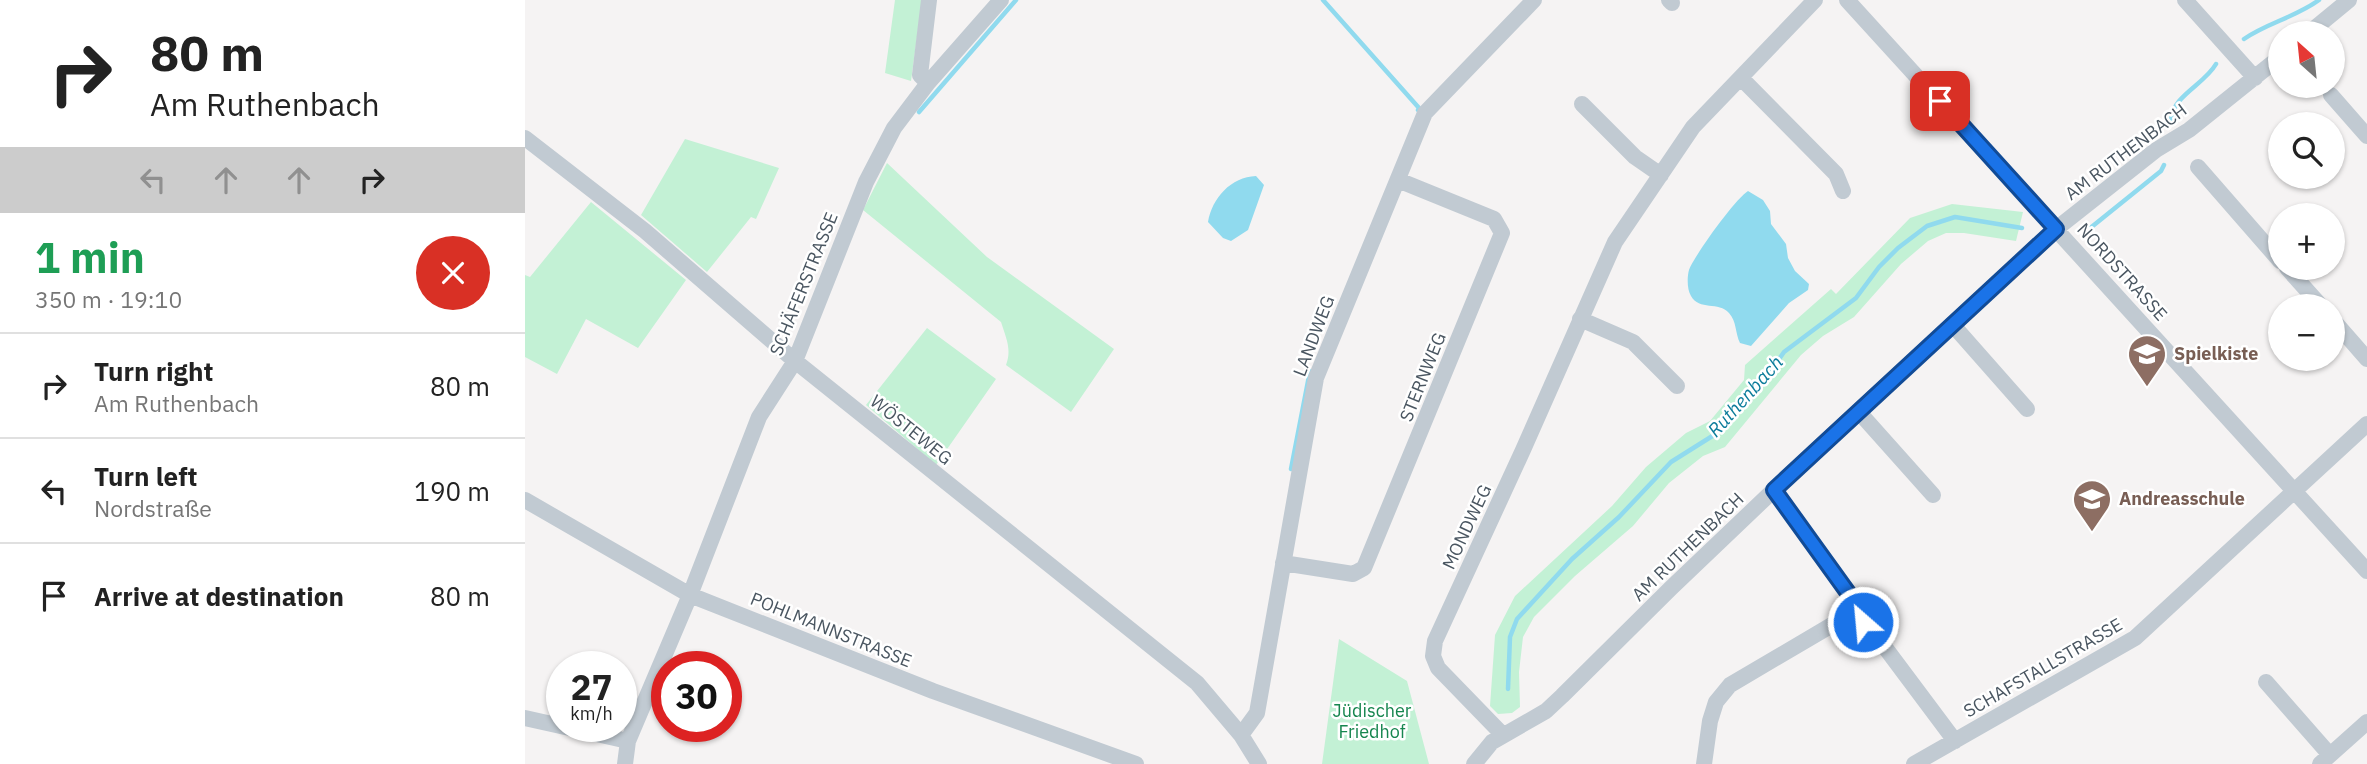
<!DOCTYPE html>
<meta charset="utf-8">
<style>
:root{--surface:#fff;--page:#f2f2f2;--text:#222;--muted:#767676;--line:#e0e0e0}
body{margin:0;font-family:"IBM Plex Sans",sans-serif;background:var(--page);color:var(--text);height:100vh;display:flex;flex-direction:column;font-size:26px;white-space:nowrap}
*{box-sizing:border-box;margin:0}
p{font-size:23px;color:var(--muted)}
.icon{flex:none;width:38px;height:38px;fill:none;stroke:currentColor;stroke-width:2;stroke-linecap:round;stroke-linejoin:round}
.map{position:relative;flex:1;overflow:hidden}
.details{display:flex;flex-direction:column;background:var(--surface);width:525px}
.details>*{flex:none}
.hud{background:#fff;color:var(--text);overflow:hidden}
.needle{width:46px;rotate:333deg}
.fabs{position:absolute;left:1743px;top:21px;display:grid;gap:14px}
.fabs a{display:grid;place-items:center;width:77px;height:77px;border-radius:50%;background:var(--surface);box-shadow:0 2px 5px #0004;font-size:35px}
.speed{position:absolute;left:21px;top:651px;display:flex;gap:14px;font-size:35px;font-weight:700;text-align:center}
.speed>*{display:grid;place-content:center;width:91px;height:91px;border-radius:50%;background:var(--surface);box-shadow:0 2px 5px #0004;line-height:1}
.speed small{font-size:18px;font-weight:400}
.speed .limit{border:10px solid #d22;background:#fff;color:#111}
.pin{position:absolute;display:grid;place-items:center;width:60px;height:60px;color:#fff;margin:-30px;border-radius:14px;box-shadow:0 4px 10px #0006}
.me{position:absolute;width:77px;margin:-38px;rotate:333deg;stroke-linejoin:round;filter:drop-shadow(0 0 5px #0008)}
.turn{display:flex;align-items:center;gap:24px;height:147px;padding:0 35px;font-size:32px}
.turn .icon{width:91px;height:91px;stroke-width:2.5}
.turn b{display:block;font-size:49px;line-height:60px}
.lanes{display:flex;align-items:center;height:66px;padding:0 35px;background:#0003;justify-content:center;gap:35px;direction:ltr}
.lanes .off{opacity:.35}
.round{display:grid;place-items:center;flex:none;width:74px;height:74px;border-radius:37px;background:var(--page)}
.head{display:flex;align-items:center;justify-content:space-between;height:119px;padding:0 35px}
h1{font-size:42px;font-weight:800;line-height:52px;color:#1e9e55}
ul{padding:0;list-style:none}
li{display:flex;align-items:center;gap:21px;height:105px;padding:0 35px;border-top:2px solid var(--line)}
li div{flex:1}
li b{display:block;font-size:26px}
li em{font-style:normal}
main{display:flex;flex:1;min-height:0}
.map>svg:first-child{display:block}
.green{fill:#c3f1d5}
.water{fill:#90daee}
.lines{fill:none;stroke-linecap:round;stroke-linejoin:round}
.stream{stroke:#90daee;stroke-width:4.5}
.minor{stroke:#c1cad2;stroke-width:16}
.route-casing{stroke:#114b97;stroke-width:18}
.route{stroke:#1a73e8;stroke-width:12}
.labels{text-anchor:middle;stroke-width:5;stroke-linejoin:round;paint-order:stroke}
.street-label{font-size:18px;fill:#4a5661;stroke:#fff}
.education-label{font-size:18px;font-weight:bold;fill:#785e54;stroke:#fff;text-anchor:start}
.park-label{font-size:18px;fill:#17864f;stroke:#fff}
.water-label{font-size:19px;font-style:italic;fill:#0c7c9b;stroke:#fff}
</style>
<main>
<section class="details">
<div class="hud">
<div class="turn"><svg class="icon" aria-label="right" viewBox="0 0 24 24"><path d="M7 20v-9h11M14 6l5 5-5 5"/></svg><div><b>80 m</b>Am Ruthenbach</div></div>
<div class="lanes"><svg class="icon off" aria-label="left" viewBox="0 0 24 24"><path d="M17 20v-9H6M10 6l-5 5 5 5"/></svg><svg class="icon off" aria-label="ahead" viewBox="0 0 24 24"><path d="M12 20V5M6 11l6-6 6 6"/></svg><svg class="icon off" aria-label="ahead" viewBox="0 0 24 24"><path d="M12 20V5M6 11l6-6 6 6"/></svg><svg class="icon" aria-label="right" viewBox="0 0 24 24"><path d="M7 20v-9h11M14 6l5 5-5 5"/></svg></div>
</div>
<div class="head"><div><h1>1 min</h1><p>350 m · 19:10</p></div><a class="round" style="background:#d93025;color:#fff"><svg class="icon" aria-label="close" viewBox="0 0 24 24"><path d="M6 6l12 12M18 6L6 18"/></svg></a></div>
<ul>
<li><svg class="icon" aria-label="right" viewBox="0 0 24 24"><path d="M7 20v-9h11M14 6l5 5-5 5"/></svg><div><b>Turn right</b><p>Am Ruthenbach</p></div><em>80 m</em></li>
<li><svg class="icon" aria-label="left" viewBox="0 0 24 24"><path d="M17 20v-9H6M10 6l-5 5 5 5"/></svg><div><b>Turn left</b><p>Nordstraße</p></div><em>190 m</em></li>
<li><svg class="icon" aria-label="arrive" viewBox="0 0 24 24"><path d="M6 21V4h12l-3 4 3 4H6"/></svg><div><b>Arrive at destination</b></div><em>80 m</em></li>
</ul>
</section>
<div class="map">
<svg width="1842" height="764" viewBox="0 0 1842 764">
<rect width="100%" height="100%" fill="#f5f3f3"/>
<path class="green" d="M370,0H397L386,81L360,73Z
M160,139L254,168L231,219L226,217L182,272L116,215Z
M362,163L462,257L589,349L546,412L481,365C487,349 481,338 476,322L338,210Z
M66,202L161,280L113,348L61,319L32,374L0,357V275L5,277Z
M1427,204L1498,212L1491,241L1439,233H1421L1403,241L1376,264L1329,317L1298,336L1276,355L1200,447L1178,456L1144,483L1108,526L1050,576L1009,617L998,637L994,672L995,707L987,713L973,714L965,706L970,635L990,596L1087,506L1121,467L1161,433L1185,421L1219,380L1220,365L1306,289L1311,294L1385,218Z
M402,328L471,379L411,465L341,405Z
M814,639L882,681L904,764H797Z"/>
<path class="water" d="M731,176L739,185L723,230L706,241L698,238L683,222C687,198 706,177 731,176Z
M1223,191L1238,200L1245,211L1246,224L1261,244L1263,258L1270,271L1284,284L1283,290L1264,303L1226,346L1215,343C1210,333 1212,322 1204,313C1194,301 1174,311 1166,296C1162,290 1162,277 1164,270C1169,256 1211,198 1223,191Z"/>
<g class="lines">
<path class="stream" d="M798,0L894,108L893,110
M1719,39C1742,23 1771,17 1794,0
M394,112L491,0
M1646,120C1648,95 1679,85 1691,64
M1564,229L1636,171L1639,165
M766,469L785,371
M983,689L985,637L992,619L1047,559L1094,517L1146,462L1189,435L1238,382L1259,352L1331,298L1354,267L1373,248L1402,226L1430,217L1497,228"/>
<path class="minor" d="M1144,0L1147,3
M1322,0L1842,571
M1660,0L1730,78
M1784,33L1824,0
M1216,78L1311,174L1318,191
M403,83L395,75L404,0
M1806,95L1842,136
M1057,104L1110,157L1136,175
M0,138L120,231L270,361L672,683L716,735L734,764
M1673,167L1755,261
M1762,268L1796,306
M1055,319L1108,342L1152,386
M1808,320L1842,359
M1427,324L1502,409
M1333,411L1408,495
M1249,490L1334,608L1339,616L1338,622
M0,500L165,595L408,691L611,764
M758,563L828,574L839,568L977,233L969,219L873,180
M1741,682L1805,755
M0,718L103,741
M977,734L913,668L908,656L910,641L998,450L1090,242L1168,127L1290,0
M716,735L732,713L791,378L900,113L1009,0
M100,764L103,741L165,595L234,417L270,361L341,182L369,128L403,83L476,0
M949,764L967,742L1021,711L1037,696L1146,588L1295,446L1531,229L1631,150L1664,130L1755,57
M1179,764L1185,721L1191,702L1205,685L1312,622L1327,620L1338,622L1347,630L1430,741
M1389,764L1610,638L1842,424
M1795,764L1842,722"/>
</g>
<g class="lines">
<defs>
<path id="route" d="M1338,622L1339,616L1334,608L1249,490L1531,229L1415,101"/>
</defs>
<use href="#route" class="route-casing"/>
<use href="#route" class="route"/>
</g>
<defs>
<symbol id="school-pin" viewBox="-11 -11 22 30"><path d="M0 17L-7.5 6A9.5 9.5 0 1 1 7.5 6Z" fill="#8d6e63" stroke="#fff"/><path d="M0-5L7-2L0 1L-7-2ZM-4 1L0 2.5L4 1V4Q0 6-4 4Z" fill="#fff"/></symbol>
</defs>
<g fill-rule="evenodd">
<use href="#school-pin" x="1600" y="332" width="44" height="60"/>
<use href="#school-pin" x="1545" y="477" width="44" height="60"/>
</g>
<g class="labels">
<g class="street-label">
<text transform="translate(1601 152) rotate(-37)" y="6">AM RUTHENBACH</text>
<text transform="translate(1597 272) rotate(48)" y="6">NORDSTRASSE</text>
<text transform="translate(279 284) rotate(-68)" y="6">SCHÄFERSTRASSE</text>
<text transform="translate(789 336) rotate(-69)" y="6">LANDWEG</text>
<text transform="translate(898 377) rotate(-68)" y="6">STERNWEG</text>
<text transform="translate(386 430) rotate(39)" y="6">WÖSTEWEG</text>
<text transform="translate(942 527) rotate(-65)" y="6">MONDWEG</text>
<text transform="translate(1163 547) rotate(-44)" y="6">AM RUTHENBACH</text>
<text transform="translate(306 630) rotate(22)" y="6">POHLMANNSTRASSE</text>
<text transform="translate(1518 668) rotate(-30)" y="6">SCHAFSTALLSTRASSE</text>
</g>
<g class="education-label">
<text x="1649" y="360">Spielkiste</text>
<text x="1594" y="505">Andreasschule</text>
</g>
<g class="park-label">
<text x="847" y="717">Jüdischer<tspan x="847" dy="21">Friedhof</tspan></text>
</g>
<g class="water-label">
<text transform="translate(1220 396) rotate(-48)" y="7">Ruthenbach</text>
</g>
</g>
</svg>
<div class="fabs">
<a><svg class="needle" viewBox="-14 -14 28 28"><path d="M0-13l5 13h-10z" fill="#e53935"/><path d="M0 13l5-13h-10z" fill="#767676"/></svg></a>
<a><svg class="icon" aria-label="search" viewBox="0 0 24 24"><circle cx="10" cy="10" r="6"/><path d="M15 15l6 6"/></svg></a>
<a>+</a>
<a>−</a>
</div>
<div class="speed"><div>27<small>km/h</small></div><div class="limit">30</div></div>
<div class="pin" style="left:1415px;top:101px;background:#d93025"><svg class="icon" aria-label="arrive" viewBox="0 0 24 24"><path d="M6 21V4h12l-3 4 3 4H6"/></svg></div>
<svg class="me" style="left:1338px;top:622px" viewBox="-20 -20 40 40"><circle r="17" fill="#1a73e8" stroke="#fff" stroke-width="3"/><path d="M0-11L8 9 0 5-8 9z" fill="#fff"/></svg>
</div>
</main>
